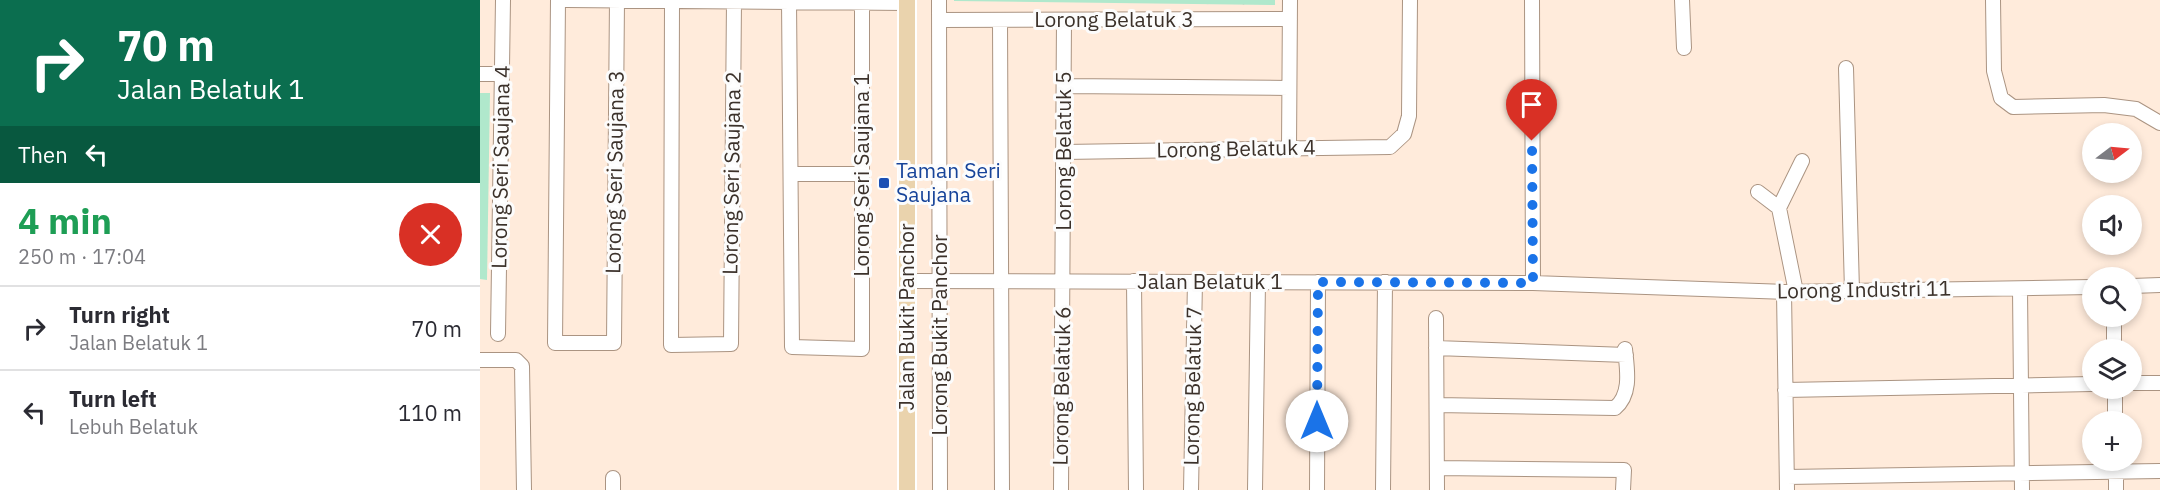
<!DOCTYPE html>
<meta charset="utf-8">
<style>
:root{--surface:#fff;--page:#f2f2f3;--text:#2b2b33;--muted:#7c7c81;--line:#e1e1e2}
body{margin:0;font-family:"IBM Plex Sans",sans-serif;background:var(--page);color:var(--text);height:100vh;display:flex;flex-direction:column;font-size:22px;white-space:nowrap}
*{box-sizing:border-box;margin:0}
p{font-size:20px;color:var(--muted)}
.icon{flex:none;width:33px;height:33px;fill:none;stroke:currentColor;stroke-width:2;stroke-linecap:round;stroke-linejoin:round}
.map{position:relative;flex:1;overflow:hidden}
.drawer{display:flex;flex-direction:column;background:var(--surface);width:480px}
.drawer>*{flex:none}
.banner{background:#0b6e4f;color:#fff;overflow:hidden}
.needle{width:39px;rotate:74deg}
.controls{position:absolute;left:1602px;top:123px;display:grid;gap:12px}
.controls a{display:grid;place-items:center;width:60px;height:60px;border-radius:50%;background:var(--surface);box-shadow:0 3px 9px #0003;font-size:30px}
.pin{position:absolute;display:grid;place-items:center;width:51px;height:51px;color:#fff;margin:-62px -26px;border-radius:50% 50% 50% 0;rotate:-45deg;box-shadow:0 0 6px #0007}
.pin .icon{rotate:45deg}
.me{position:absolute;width:66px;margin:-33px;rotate:0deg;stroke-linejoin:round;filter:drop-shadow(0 0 4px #0008)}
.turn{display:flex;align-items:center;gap:21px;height:126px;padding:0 18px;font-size:27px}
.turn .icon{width:78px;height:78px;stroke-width:2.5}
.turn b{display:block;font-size:42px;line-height:51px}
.then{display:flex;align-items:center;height:57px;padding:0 18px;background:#0003;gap:12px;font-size:22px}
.round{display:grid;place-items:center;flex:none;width:63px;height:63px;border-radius:32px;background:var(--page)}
.headline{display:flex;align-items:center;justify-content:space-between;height:102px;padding:0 18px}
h1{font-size:36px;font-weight:700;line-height:45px;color:#1e9e55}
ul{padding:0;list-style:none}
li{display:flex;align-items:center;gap:18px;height:84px;padding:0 18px;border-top:2px solid var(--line)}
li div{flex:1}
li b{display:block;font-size:22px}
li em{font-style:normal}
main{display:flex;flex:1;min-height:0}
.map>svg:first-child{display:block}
.park{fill:url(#park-tufts)}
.pitch{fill:#b0e8cc}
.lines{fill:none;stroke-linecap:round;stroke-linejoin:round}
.minor-casing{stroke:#ab9482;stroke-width:16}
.major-casing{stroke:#fff;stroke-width:20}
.minor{stroke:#fff;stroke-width:14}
.major{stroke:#ead3ad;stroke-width:16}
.route{stroke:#1a73e8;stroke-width:10;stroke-dasharray:0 18}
.transit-dot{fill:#1a4fb4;stroke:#fcfcfc;stroke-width:2}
.labels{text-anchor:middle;stroke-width:6;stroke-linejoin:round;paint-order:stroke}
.street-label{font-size:21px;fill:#3b312a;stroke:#fcfcfc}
.transit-label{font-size:21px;fill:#164399;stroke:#fcfcfc;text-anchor:start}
</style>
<main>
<section class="drawer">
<div class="banner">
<div class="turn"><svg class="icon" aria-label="right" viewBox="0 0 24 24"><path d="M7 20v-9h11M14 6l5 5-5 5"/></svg><div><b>70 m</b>Jalan Belatuk 1</div></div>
<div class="then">Then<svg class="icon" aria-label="left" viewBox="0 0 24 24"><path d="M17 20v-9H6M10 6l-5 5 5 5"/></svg></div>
</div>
<div class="headline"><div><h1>4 min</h1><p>250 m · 17:04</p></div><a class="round" style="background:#d93025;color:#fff"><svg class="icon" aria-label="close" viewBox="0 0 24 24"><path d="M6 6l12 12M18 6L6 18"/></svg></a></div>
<ul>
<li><svg class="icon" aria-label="right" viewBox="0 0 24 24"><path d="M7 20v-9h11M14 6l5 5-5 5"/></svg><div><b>Turn right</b><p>Jalan Belatuk 1</p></div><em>70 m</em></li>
<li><svg class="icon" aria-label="left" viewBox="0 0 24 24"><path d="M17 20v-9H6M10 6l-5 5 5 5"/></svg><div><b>Turn left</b><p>Lebuh Belatuk</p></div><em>110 m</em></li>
</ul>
</section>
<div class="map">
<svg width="1680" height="490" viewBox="0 0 1680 490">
<defs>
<pattern id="park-tufts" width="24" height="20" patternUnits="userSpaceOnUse" patternTransform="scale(1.5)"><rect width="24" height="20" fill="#b0e8cc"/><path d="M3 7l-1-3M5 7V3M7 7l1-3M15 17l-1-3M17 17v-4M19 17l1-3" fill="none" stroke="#98c7af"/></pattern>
</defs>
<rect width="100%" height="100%" fill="#ffebdb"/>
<path class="park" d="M474,0H795V5L474,1Z"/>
<path class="pitch" d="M0,93H10L7,280L0,279Z"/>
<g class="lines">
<defs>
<path id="minor" d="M78,0L75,343H134L137,0
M87,0L427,3
M459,0L460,490
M1052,0L1053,283
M1202,0L1204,48
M1513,0L1514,71L1521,98L1533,107L1624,105L1656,109L1680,123
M192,1L191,345L251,344L254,1
M309,1L312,347L382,349V2
M459,20L810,19
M520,20L522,490
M1366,68L1372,291
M0,74H22
M584,86L809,88
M809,148L810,0
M584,152L910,147L924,134L929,116L930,0
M311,174H382
M1278,192L1299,208
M427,281L1053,283L1304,292L1612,287
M654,281L656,490
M1652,286L1680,285
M1540,289L1542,490
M1304,292L1307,490
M1316,292L1299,208L1322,161
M1634,316V350
M956,318L957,490
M18,334L23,0
M956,348L1146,355
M0,360H36L42,366L44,490
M1652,383H1680
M1635,388V422
M1305,390L1612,384
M957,405L1135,408C1152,394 1147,369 1145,349
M1636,460V490
M957,468L1144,470L1143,490
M1307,477L1680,471
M133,478V490
M581,490L584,20
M711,490L715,281
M775,490L778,282
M837,490L838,282
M903,490L905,282"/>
<path id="major" d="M427,490V0"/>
</defs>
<use href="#minor" class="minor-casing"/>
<use href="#major" class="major-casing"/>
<use href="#minor" class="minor"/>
<use href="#major" class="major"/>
</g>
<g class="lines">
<path class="route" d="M837,421L838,282L1053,283L1052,141"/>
</g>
<rect class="transit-dot" x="398" y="177" width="12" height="12" rx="3"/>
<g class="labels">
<g class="street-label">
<text x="634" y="27">Lorong Belatuk 3</text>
<text transform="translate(756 149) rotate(-1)" y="7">Lorong Belatuk 4</text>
<text transform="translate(584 151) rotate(-90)" y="7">Lorong Belatuk 5</text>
<text transform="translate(21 167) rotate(-89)" y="7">Lorong Seri Saujana 4</text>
<text transform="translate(135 172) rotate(-89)" y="7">Lorong Seri Saujana 3</text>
<text transform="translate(252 173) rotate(-89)" y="7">Lorong Seri Saujana 2</text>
<text transform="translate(382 175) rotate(-90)" y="7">Lorong Seri Saujana 1</text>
<text x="730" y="289">Jalan Belatuk 1</text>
<text transform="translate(1384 290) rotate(-1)" y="7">Lorong Industri 11</text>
<text transform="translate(427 317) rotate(-90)" y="7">Jalan Bukit Panchor</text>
<text transform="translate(460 335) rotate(-90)" y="7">Lorong Bukit Panchor</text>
<text transform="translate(582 386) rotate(-89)" y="7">Lorong Belatuk 6</text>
<text transform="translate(713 386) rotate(-89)" y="7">Lorong Belatuk 7</text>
</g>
<g class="transit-label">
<text x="416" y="178">Taman Seri<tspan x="416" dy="24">Saujana</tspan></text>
</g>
</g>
</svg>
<div class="controls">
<a><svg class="needle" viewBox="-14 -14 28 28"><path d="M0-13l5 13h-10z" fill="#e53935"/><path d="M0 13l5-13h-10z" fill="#7c7c81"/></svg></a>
<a><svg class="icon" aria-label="sound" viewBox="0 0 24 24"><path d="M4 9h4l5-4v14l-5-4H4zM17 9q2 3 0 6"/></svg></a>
<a><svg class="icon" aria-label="search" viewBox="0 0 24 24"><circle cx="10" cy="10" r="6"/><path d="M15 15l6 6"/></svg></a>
<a><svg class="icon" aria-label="layers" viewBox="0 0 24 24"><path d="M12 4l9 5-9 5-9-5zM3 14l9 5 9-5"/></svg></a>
<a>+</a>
</div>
<div class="pin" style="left:1052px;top:141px;background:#d93025"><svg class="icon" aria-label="arrive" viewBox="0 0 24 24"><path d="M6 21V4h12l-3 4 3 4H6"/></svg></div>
<svg class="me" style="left:837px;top:421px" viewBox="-20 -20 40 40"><circle r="19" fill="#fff"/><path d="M0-13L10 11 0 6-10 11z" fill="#1a73e8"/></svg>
</div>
</main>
